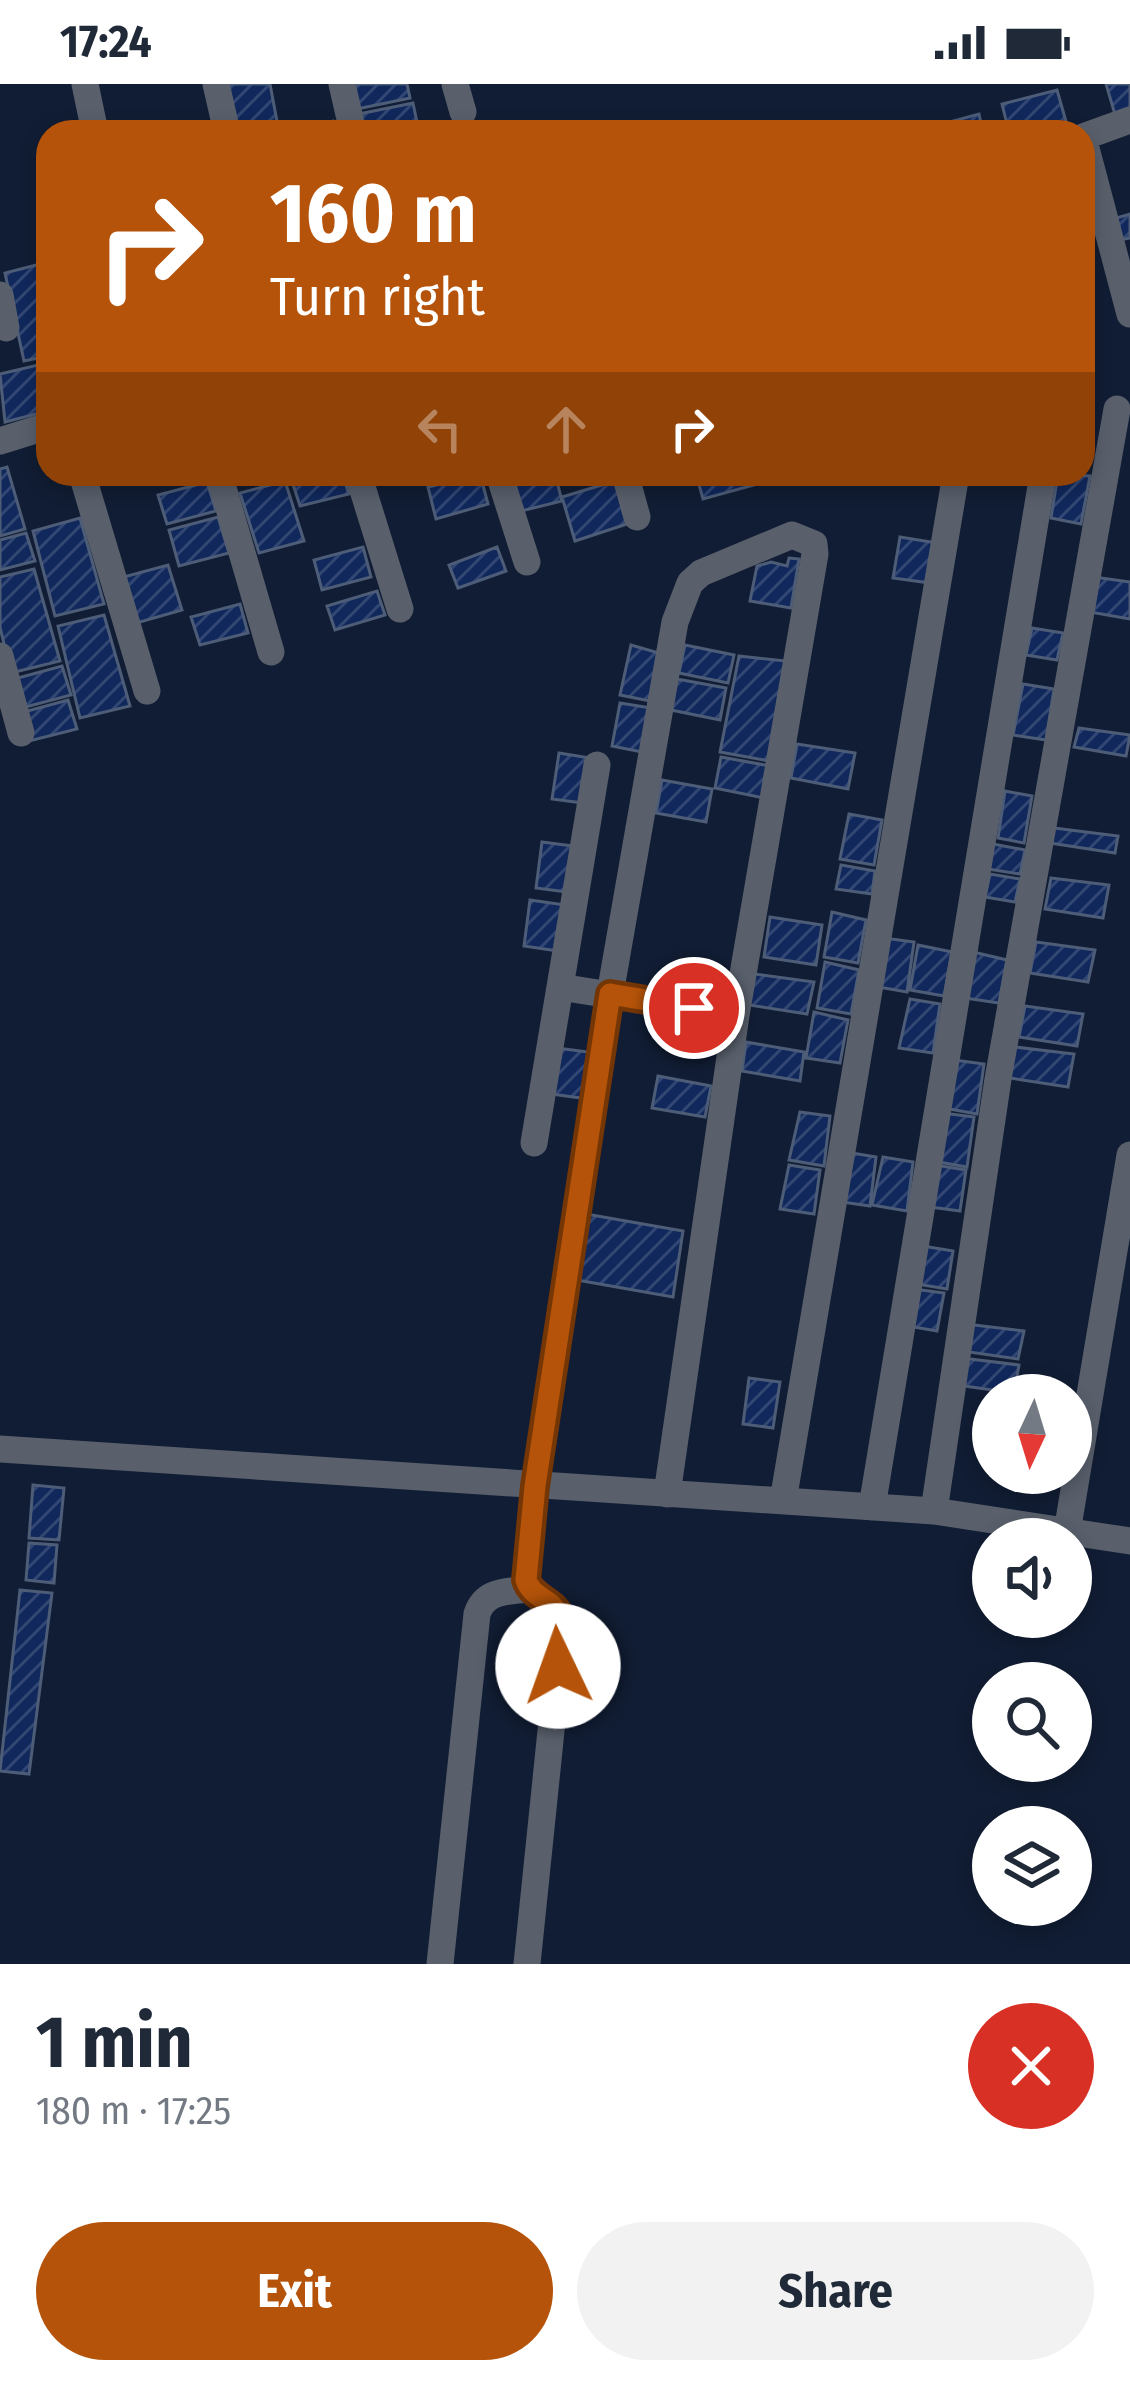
<!DOCTYPE html>
<meta charset="utf-8">
<style>
:root{--surface:#fff;--page:#f2f2f3;--text:#1f2937;--muted:#747a83;--accent:#b45309}
body{margin:0;font-family:"Fira Sans Condensed",sans-serif;background:var(--page);color:var(--text);height:100vh;display:flex;flex-direction:column;font-size:45px;white-space:nowrap}
*{box-sizing:border-box;margin:0}
p{font-size:39px;color:var(--muted)}
.icon{flex:none;width:66px;height:66px;fill:none;stroke:currentColor;stroke-width:2;stroke-linecap:round;stroke-linejoin:round}
.map{position:relative;height:1880px;overflow:hidden}
.sheet{display:flex;flex-direction:column;background:var(--surface);flex:1}
.sheet>*{flex:none}
.hud{position:absolute;left:36px;top:36px;width:1059px;height:366px;border-radius:36px;box-shadow:0 6px 18px #0003;background:#b45309;color:#fff;overflow:hidden}
.needle{width:78px;rotate:184deg}
.controls{position:absolute;left:972px;top:1290px;display:grid;gap:24px}
.controls a{display:grid;place-items:center;width:120px;height:120px;border-radius:50%;background:var(--surface);box-shadow:0 6px 18px #0003;font-size:60px}
.pin{position:absolute;display:grid;place-items:center;width:102px;height:102px;color:#fff;margin:-51px;border:6px solid #fff;border-radius:50%;box-shadow:0 3px 12px #0007}
.me{position:absolute;width:132px;margin:-66px;rotate:357deg;stroke-linejoin:round;filter:drop-shadow(0 0 9px #0008)}
.turn{display:flex;align-items:center;gap:42px;height:252px;padding:0 36px;font-size:54px}
.turn .icon{width:156px;height:156px;stroke-width:2.5}
.turn b{display:block;font-size:84px;line-height:102px}
.lanes{display:flex;align-items:center;height:114px;padding:0 36px;background:#0003;justify-content:center;gap:60px;direction:ltr}
.lanes .off{opacity:.35}
.round{display:grid;place-items:center;flex:none;width:126px;height:126px;border-radius:63px;background:var(--page)}
.head{display:flex;align-items:center;justify-content:space-between;height:204px;padding:0 36px}
h1{font-size:72px;font-weight:700;line-height:90px}
.primary-button{display:flex;gap:24px;margin-top:auto;padding:24px 36px}
.primary-button a{flex:1;height:138px;border-radius:72px;background:var(--accent);color:#fff;font-size:48px;font-weight:700;line-height:138px;text-align:center}
.primary-button a+a{background:var(--page);color:var(--text)}
.status{display:flex;justify-content:space-between;align-items:center;height:84px;padding:0 60px;background:var(--surface);direction:ltr}
.status svg{height:33px;fill:currentColor}
.map>svg:first-child{display:block}
.building{fill:url(#building-hatch);stroke:#4d5c77;stroke-width:3}
.lines{fill:none;stroke-linecap:round;stroke-linejoin:round}
.minor{stroke:#59606c;stroke-width:27}
.route-casing{stroke:#753606;stroke-width:30}
.route{stroke:#b45309;stroke-width:21}
</style>
<div class="status"><b>17:24</b><svg viewBox="0 0 49 12"><path d="M0 12V9h3v3zM5 12V6h3v6zM10 12V3h3v9zM15 12V0h3v12zM26 1h20v11H26zM47 4h2v5h-2z"/></svg></div>
<div class="map">
<svg width="1130" height="1880" viewBox="0 0 1130 1880">
<defs>
<pattern id="building-hatch" width="6" height="6" patternUnits="userSpaceOnUse" patternTransform="scale(3)"><rect width="6" height="6" fill="#10285c"/><path d="M-1 1l2-2M0 6l6-6M5 7l2-2" fill="none" stroke="#324774"/></pattern>
</defs>
<rect width="100%" height="100%" fill="#111d34"/>
<path class="building" d="M222,0H270L279,48H232Z
M350,0H407L410,14L357,25Z
M1106,0H1130V30L1116,34Z
M1057,6L1069,48H1009L1002,20Z
M413,19L419,48H363L359,30Z
M979,30L983,48H945L942,40Z
M333,37L336,48H290Z
M1130,130V154L1119,156L1113,135Z
M48,178V272L24,277L5,189Z
M38,281L48,327L5,338L0,290Z
M7,383L25,445L0,452V385Z
M306,390H342L349,410L300,422L291,394Z
M480,390L488,420L436,435L428,403Z
M504,390H555L562,417L513,429Z
M696,390H751L754,401L703,415Z
M1058,390L1090,392L1081,440L1051,434Z
M285,397L304,457L259,469L240,409Z
M615,397L627,440L575,457L562,413Z
M207,398L216,427L167,440L158,411Z
M218,433L229,469L179,482L169,446Z
M80,434L104,520L55,532L33,447Z
M26,449L35,477L0,486V456Z
M900,453L937,459L930,499L893,494Z
M363,463L371,493L322,506L314,476Z
M497,463L506,487L458,504L449,481Z
M789,474L799,475L791,524L750,517L757,482L771,478L787,482Z
M168,481L182,526L133,540L120,494Z
M34,485L60,577L11,589L0,543V493Z
M1094,493L1130,498V535L1090,528Z
M377,507L385,531L335,546L327,522Z
M240,520L248,549L200,561L191,533Z
M104,531L130,622L80,634L58,542Z
M1032,544L1063,549L1057,576L1026,571Z
M631,561L659,569L650,617L620,611Z
M685,561L734,571L728,599L679,589Z
M739,572L786,577L769,677L720,668Z
M62,582L71,611L22,624L14,595Z
M677,595L726,604L720,636L671,626Z
M1023,600L1054,605L1046,656L1013,651Z
M68,616L77,645L29,657L20,629Z
M620,619L651,624L642,668L612,662Z
M1079,644L1130,651L1126,672L1074,663Z
M797,660L855,669L848,705L791,694Z
M559,669L590,674L583,719L552,715Z
M721,673L770,682L764,714L715,704Z
M662,696L712,705L706,738L656,729Z
M1005,707L1032,712L1024,759L998,754Z
M849,730L882,736L874,781L840,775Z
M1054,744L1118,752L1115,769L1050,759Z
M542,758L573,762L567,808L536,804Z
M993,760L1025,766L1020,790L988,785Z
M841,781L875,787L872,810L836,805Z
M990,790L1020,795L1015,818L985,813Z
M1051,794L1109,801L1103,834L1045,825Z
M530,816L565,821L558,867L524,862Z
M832,828L866,836L858,879L824,873Z
M770,833L822,841L816,881L764,873Z
M884,854L914,858L907,908L873,902Z
M1036,858L1095,866L1088,898L1030,889Z
M918,861L952,868L944,912L910,906Z
M973,868L1007,876L999,919L965,914Z
M825,878L859,886L851,930L817,924Z
M755,890L814,898L807,930L749,921Z
M910,915L940,920L933,969L899,964Z
M1025,922L1083,930L1077,962L1019,953Z
M814,928L848,936L840,979L806,974Z
M746,958L804,968L800,997L742,987Z
M1015,963L1074,970L1068,1003L1010,994Z
M557,964L588,968L581,1014L551,1010Z
M954,976L984,980L977,1030L944,1024Z
M658,992L711,1002L705,1033L652,1024Z
M800,1028L830,1032L824,1082L789,1076Z
M943,1029L974,1033L967,1083L933,1077Z
M846,1068L876,1073L870,1122L835,1117Z
M883,1073L913,1078L907,1127L872,1121Z
M789,1081L820,1086L814,1130L780,1125Z
M935,1081L966,1086L960,1127L930,1123Z
M586,1130L683,1147L673,1213L577,1196Z
M923,1162L953,1167L947,1205L917,1200Z
M914,1205L944,1209L937,1247L908,1242Z
M966,1240L1024,1247L1018,1275L962,1267Z
M962,1274L1019,1281L1014,1309L957,1301Z
M749,1294L780,1298L773,1344L743,1340Z
M33,1401L64,1404L59,1456L29,1454Z
M29,1459L57,1461L54,1499L26,1496Z
M20,1506L52,1509L29,1690L0,1687Z"/>
<g class="lines">
<path class="minor" d="M85,0L95,48
M216,0L227,48
M342,0L353,48
M455,0L463,28
M1130,36L1083,53L1130,230
M0,211L6,244
M0,357L48,342
M82,390L147,607
M219,390L271,568
M358,390L400,525
M499,390L527,478
M625,390L637,433
M0,572L21,649
M560,903L736,931
M534,1059L597,681
M0,1365L934,1427L1130,1457
M783,1417L956,390
M872,1423L1043,390
M934,1427L998,995L1117,325
M1067,1448L1130,1071
M440,1880L477,1530C485,1506 506,1508 528,1505
M527,1880L562,1540L553,1522L528,1505L526,1496L534,1403L610,910L675,538L690,499L701,489L792,451L814,460L815,470L736,931L667,1410"/>
</g>
<g class="lines">
<defs>
<path id="route" d="M558,1582C559,1568 566,1545 560,1532C552,1515 532,1514 526,1496L535,1402L610,910L694,924"/>
</defs>
<use href="#route" class="route-casing"/>
<use href="#route" class="route"/>
</g>
</svg>
<div class="controls">
<a><svg class="needle" viewBox="-14 -14 28 28"><path d="M0-13l5 13h-10z" fill="#e53935"/><path d="M0 13l5-13h-10z" fill="#747a83"/></svg></a>
<a><svg class="icon" aria-label="sound" viewBox="0 0 24 24"><path d="M4 9h4l5-4v14l-5-4H4zM17 9q2 3 0 6"/></svg></a>
<a><svg class="icon" aria-label="search" viewBox="0 0 24 24"><circle cx="10" cy="10" r="6"/><path d="M15 15l6 6"/></svg></a>
<a><svg class="icon" aria-label="layers" viewBox="0 0 24 24"><path d="M12 4l9 5-9 5-9-5zM3 14l9 5 9-5"/></svg></a>
</div>
<div class="pin" style="left:694px;top:924px;background:#d93025"><svg class="icon" aria-label="arrive" viewBox="0 0 24 24"><path d="M6 21V4h12l-3 4 3 4H6"/></svg></div>
<svg class="me" style="left:558px;top:1582px" viewBox="-20 -20 40 40"><circle r="19" fill="#fff"/><path d="M0-13L10 11 0 6-10 11z" fill="#b45309"/></svg>
<div class="hud">
<div class="turn"><svg class="icon" aria-label="right" viewBox="0 0 24 24"><path d="M7 20v-9h11M14 6l5 5-5 5"/></svg><div><b>160 m</b>Turn right</div></div>
<div class="lanes"><svg class="icon off" aria-label="left" viewBox="0 0 24 24"><path d="M17 20v-9H6M10 6l-5 5 5 5"/></svg><svg class="icon off" aria-label="ahead" viewBox="0 0 24 24"><path d="M12 20V5M6 11l6-6 6 6"/></svg><svg class="icon" aria-label="right" viewBox="0 0 24 24"><path d="M7 20v-9h11M14 6l5 5-5 5"/></svg></div>
</div>
</div>
<section class="sheet">
<div class="head"><div><h1>1 min</h1><p>180 m · 17:25</p></div><a class="round" style="background:#d93025;color:#fff"><svg class="icon" aria-label="close" viewBox="0 0 24 24"><path d="M6 6l12 12M18 6L6 18"/></svg></a></div>
<div class="primary-button"><a>Exit</a><a>Share</a></div>
</section>
